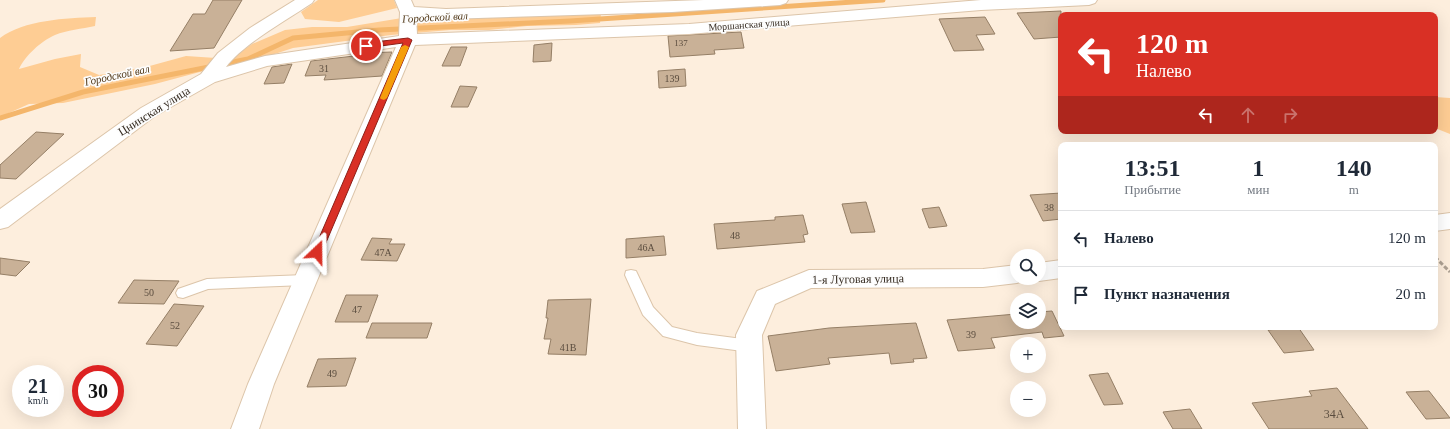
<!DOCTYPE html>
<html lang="ru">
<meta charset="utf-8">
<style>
:root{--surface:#fff;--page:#f6f6f7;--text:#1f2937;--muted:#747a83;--line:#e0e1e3}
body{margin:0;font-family:"Times New Roman",serif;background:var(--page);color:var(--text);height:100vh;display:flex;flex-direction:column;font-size:15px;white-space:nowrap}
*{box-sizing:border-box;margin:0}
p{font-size:13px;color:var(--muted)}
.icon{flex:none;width:22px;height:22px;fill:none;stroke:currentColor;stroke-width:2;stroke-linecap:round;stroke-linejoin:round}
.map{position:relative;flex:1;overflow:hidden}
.panel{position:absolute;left:1058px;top:142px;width:380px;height:188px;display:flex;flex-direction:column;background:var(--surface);border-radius:8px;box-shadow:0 4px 16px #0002}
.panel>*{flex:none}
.top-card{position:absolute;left:1058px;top:12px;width:380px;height:122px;border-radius:8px;box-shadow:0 4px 16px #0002;background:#d93025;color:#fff;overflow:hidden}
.tools{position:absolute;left:1010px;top:249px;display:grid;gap:8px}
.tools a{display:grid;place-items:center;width:36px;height:36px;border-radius:50%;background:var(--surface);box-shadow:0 4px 16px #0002;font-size:20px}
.speed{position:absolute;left:12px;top:365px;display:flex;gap:8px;font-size:20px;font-weight:700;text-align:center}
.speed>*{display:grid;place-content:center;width:52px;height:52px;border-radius:50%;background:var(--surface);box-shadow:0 4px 16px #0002;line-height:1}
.speed small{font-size:10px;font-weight:400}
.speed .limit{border:6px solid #d22;background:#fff;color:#111}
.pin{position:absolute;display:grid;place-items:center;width:34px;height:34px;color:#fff;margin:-17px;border:2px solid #fff;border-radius:50%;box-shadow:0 1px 4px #0007}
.me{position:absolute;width:44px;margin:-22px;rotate:23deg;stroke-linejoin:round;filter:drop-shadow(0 0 3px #0008)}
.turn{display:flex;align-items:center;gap:14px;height:84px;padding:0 12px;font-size:18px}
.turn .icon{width:52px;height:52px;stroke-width:2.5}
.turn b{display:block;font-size:28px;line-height:34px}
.lanes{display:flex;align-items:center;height:38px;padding:0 12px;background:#0003;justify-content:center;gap:20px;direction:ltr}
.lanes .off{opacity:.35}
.eta{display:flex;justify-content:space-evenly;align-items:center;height:68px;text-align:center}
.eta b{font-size:24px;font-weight:600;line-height:28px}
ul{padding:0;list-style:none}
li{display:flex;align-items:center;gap:12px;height:56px;padding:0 12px;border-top:1px solid var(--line)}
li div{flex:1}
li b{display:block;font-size:15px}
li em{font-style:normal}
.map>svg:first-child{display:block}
.green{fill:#fecd94}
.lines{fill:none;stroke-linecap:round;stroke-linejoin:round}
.stream{stroke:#f4b66b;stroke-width:5}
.building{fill:#c9b197;stroke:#957f66}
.service-casing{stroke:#dcc5aa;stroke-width:2}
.minor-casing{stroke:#dcc5aa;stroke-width:2}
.path{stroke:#aea193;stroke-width:3;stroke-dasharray:4.5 2;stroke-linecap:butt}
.service{fill:#fff;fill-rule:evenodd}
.minor{fill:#fff;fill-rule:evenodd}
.route{fill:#d93025;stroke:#8d1f18}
.slow{fill:#f59e0b}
.labels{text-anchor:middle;stroke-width:3.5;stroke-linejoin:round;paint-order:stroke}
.far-number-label{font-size:9px;fill:#5b4d3f}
.far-street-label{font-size:10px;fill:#362c22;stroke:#fdfdfd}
.number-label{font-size:10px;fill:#5b4d3f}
.far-water-label{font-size:11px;font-style:italic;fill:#513818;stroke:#fdfdfd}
.street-label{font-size:12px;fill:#362c22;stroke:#fdfdfd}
.near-number-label{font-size:12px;fill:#5b4d3f}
</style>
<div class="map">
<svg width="1450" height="429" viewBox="0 0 1450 429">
<rect width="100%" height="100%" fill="#fdeedd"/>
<path class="green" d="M318,0H394L397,8L339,22L305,19L301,12Z
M601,14L600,23L576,25L527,26L489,30H450L391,35L293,48L247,63L232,58L252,44L285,30L312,27H347L408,17Z
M96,17L95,26C82,29 67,30 55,35C41,41 25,56 19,69L55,59L81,54L80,67L99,75L146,67L186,56L216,58L211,69L155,84L63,103L29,104L0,117V38C24,20 66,18 96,17Z
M1435,97L1450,98V134L1435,128Z"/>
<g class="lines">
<path class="stream" d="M223,64L248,59L293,38L379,30L570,21L883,0
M0,118L83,92L214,66"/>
</g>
<path class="building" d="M213,0H242L214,48L170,51L193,14H205Z
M1061,11V37L1034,39L1017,13Z
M985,17L995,34L976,35L984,50L954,51L939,19Z
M741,32L744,48L714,50L715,54L670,57L668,36Z
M552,43L551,61L533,62L534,45Z
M451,47H467L460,66H442Z
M392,52L382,76L324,80L326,75L305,76L311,61L354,56L355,55L365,53Z
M292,64L284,83L264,84L272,67Z
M685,69L686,86L659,88L658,71Z
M460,86L477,87L468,107H451Z
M36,132L64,134L16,179L0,178V165Z
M1061,193V219L1043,221L1030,195Z
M866,202L875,232L851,233L842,204Z
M939,207L947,226L929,228L922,209Z
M803,215L808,234L803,235L805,242L717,249L714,224L775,220V217Z
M664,236L666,255L626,258V239Z
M372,238L392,239L389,244H405L397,261L361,260Z
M0,258L30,262L16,276L0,274Z
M134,280L179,281L164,304L118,303Z
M346,295H378L368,322H335Z
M591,299L586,355L548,354L551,339H544L548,318H546L548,300Z
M174,304L204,306L177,346L146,344Z
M1052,311L1064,336L1044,338L1042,332L991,338L995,348L958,351L947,320L1016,314L1017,322H1039V312Z
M372,323H432L427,338H366Z
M916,323L927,358L913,359L914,362L891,364L889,353L828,358L830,364L776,371L768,336L829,328Z
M1298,327L1314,350L1284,353L1268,330Z
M356,358L346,386L307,387L318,359Z
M1108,373L1123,404L1104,405L1089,375Z
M1337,388L1368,429H1269L1252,403L1312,396L1309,391Z
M1429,391L1450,418L1426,419L1406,392Z
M1190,409L1202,429H1173L1163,412Z"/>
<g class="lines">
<defs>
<path id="service" d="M631,270L636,271L653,307L672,327L697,333L750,340L755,342L757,346L755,350L750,352L697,345L663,336L643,315L625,275L626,271Z
M305,275L310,276L311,280L310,284L305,285L208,289L183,298L178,297L176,293L178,289L207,279Z"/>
<path id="minor" d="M295,0H314L312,3C287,20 243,44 226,67L265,56L399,36L400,12L395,0H411L414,7L446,9L704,0H788L786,3L780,5L672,12L446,19L416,17L417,34L689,24L981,0H1097L1095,3L1089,5L981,10L689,34L415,45L274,384L259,429H231L248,384L396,47L267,66L215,82L155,116L8,227L0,229V209L141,108L201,74L218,53L250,28Z
M1450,213V229L1435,231V215Z
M1061,260V278L1039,281L1031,278H1039V263Z
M1017,265V278H1027L1025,280L1017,283L983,287L811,288L775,304L762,335L766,429H738L736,335L757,291L809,270L983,269Z"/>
</defs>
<use href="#service" class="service-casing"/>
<use href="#minor" class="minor-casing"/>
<path class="path" d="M1435,257L1450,272"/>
<use href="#service" class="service"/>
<use href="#minor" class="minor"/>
</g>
<path class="route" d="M408,38L412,40L322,252L321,254H314L313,252L403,43L366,48L363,46L366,43Z"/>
<path class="slow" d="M405,45L409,47L387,98L384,100L381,99L380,98L401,47Z"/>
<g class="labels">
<g class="far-number-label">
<text x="681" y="46">137</text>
</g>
<g class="far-street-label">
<text transform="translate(749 24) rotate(-4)" y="4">Моршанская улица</text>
</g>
<g class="number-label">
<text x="324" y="72">31</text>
<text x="672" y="82">139</text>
<text x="1049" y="211">38</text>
<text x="735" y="239">48</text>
<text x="646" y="251">46А</text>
<text x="383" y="256">47А</text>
<text x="149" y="296">50</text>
<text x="357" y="313">47</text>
<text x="175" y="329">52</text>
<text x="971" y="338">39</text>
<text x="568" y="351">41В</text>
<text x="332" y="377">49</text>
</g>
<g class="far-water-label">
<text transform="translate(435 17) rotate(-3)" y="4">Городской вал</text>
<text transform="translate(117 75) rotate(-12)" y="4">Городской вал</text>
</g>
<g class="street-label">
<text transform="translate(154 111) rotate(-32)" y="4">Цнинская улица</text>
<text transform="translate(858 279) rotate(-1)" y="4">1-я Луговая улица</text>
</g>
<g class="near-number-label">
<text x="1334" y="418">34А</text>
</g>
</g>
</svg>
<div class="tools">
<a><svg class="icon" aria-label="search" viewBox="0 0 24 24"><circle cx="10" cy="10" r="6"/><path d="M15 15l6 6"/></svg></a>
<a><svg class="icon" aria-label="layers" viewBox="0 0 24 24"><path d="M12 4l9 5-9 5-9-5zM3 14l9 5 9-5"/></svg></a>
<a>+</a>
<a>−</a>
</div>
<div class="speed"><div>21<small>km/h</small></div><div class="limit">30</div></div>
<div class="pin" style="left:366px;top:46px;background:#d93025"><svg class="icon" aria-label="arrive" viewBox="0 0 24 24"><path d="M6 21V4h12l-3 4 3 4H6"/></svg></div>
<svg class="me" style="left:317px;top:252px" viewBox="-20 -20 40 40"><path d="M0-17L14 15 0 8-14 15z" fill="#d93025" stroke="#fff" stroke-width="4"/></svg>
<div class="top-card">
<div class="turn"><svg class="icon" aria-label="left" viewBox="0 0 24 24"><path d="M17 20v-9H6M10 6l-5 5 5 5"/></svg><div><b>120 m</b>Налево</div></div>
<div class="lanes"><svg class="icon" aria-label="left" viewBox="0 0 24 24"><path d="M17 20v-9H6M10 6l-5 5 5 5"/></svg><svg class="icon off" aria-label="ahead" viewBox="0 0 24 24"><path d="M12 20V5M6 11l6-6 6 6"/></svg><svg class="icon off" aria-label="right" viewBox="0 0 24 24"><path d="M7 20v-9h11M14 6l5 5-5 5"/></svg></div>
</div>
<section class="panel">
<div class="eta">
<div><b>13:51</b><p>Прибытие</p></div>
<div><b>1</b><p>мин</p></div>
<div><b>140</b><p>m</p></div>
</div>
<ul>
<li><svg class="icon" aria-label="left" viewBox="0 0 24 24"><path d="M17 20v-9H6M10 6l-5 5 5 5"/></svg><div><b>Налево</b></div><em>120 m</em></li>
<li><svg class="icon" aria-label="arrive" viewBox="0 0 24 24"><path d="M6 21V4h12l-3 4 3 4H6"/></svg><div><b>Пункт назначения</b></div><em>20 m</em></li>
</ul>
</section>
</div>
